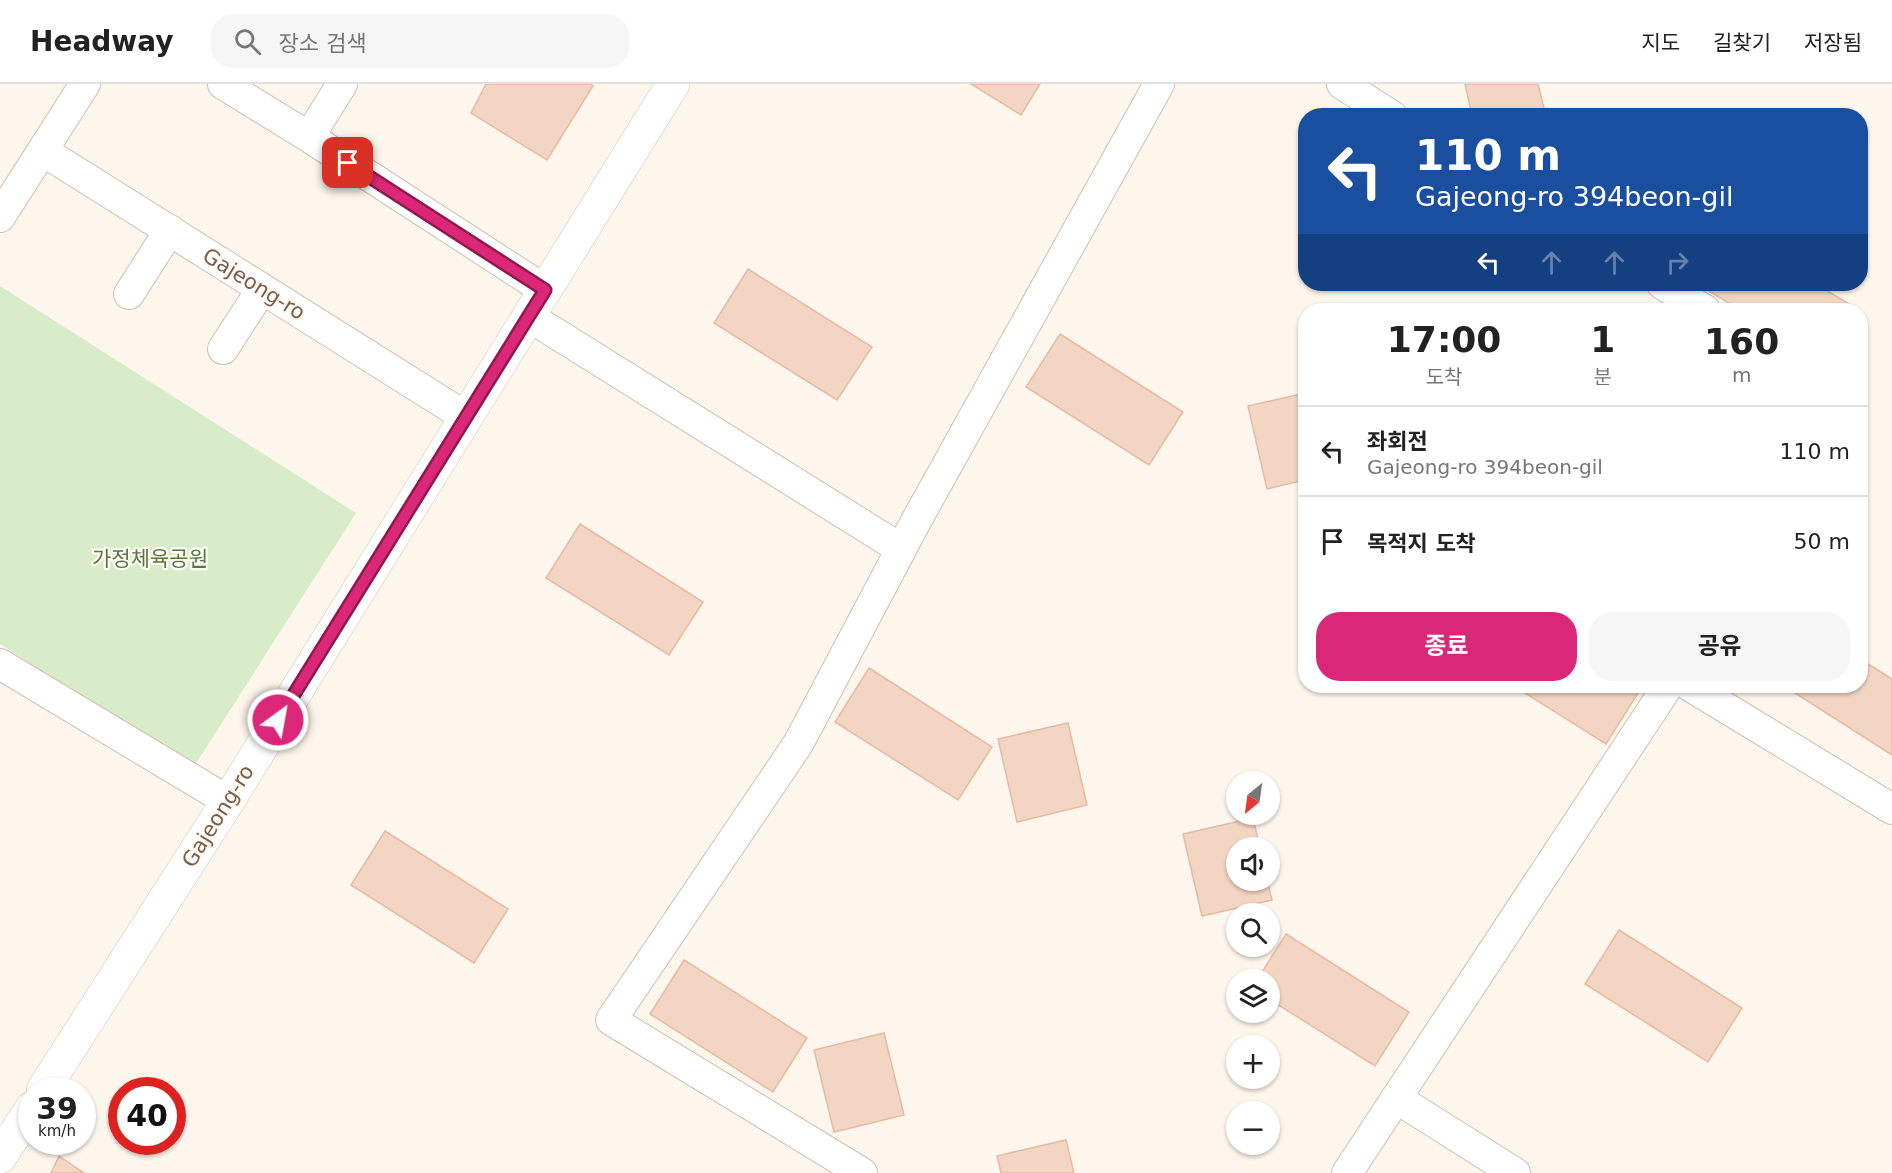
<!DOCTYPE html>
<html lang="ko">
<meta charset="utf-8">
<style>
:root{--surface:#fff;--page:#f6f6f6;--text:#222;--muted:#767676;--line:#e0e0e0;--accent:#db2777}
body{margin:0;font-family:"DejaVu Sans","Noto Sans KR",sans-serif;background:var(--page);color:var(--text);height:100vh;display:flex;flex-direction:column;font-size:22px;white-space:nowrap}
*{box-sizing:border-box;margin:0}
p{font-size:20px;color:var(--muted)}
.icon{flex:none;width:33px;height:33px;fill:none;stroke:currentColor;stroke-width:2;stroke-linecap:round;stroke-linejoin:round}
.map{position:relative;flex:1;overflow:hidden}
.sheet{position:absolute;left:1298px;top:219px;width:570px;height:390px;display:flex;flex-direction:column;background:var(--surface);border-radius:24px;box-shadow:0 2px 4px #0004}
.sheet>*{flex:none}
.guide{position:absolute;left:1298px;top:24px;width:570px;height:183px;border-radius:24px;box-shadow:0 2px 4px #0004;background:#1a4fa0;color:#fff;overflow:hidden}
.needle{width:39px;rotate:209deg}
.tools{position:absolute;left:1226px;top:687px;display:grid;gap:12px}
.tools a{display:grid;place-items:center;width:54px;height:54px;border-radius:50%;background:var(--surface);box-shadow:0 2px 4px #0004;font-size:30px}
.speed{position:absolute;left:18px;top:993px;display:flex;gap:12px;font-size:30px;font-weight:700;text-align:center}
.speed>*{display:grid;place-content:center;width:78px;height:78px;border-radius:50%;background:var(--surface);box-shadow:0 2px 4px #0004;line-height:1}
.speed small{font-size:15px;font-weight:400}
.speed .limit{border:9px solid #d22;background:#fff;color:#111}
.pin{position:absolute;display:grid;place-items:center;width:51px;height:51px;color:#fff;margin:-26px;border-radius:12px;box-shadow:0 3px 9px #0006}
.me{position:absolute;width:66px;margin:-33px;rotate:32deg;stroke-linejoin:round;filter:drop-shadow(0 0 4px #0008)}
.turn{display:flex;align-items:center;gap:21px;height:126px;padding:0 18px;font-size:27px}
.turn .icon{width:78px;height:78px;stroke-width:2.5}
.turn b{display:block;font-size:42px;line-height:51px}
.lanes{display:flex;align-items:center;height:57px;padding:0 18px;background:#0003;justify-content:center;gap:30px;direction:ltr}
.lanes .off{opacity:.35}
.eta{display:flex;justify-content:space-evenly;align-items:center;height:102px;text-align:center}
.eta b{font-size:36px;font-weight:700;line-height:42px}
.button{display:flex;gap:12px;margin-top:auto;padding:12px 18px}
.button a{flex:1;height:69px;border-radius:24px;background:var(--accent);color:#fff;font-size:24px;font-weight:700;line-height:69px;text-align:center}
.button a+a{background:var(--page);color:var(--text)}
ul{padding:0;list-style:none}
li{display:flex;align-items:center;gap:18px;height:90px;padding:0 18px;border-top:2px solid var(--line)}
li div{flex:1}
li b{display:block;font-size:22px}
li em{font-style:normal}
header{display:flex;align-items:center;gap:36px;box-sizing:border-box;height:84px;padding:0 30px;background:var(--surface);border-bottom:2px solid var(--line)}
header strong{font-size:28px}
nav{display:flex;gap:33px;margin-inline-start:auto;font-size:21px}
.search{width:420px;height:54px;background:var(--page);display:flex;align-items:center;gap:15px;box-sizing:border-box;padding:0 21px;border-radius:24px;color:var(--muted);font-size:22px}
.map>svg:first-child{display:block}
.green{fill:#d8ecc9}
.building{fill:#f3d5c3;stroke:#e6bba3;stroke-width:1.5}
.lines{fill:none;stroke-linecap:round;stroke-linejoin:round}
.street-casing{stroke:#d1beb0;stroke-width:32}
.secondary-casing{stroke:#d6c0b0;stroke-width:34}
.street{stroke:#fff;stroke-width:30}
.secondary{stroke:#fff;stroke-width:33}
.route-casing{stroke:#8e194d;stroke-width:15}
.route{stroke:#db2777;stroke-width:10}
.labels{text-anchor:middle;stroke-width:4.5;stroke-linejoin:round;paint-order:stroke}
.street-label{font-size:21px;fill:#7a5c4d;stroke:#fffaf3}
.park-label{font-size:21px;fill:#537a41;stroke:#fffaf3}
</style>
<header>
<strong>Headway</strong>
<div class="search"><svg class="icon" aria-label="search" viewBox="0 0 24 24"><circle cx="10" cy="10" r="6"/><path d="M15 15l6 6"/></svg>장소 검색</div>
<nav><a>지도</a><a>길찾기</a><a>저장됨</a></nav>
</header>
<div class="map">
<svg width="1892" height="1089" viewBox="0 0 1892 1089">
<rect width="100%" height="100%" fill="#fdf6ec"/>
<path class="green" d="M0,202L356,429L193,684L0,560Z"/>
<path class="building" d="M486,0H590L593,2L547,76L471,29Z
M971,0H1040L1021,31Z
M1465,0H1538L1546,32H1472Z
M748,185L872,263L837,316L714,239Z
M1707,200H1816L1859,226H1740L1704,204Z
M1060,250L1183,328L1149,381L1026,303Z
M1305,309V396L1267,405L1248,322Z
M580,440L703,518L669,571L546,494Z
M1860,575L1892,595V671L1784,602H1860Z
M869,584L992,663L958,716L835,638Z
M1514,602H1633L1640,606L1606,660Z
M1068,639L1087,721L1017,738L998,655Z
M1253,734L1260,764H1236V796H1267L1272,816L1202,832L1183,750Z
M385,747L508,825L474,879L351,801Z
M1619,846L1742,924L1708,978L1585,900Z
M1286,850L1409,928L1375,982L1269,915V896H1257Z
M684,876L807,954L773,1008L650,930Z
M884,949L904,1031L834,1048L814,966Z
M1066,1056L1074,1089H1001L997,1072Z
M59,1072L84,1089H51Z"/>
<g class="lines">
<defs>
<path id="street" d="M223,0L309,53L545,206
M1342,0L1392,32
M309,53L342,0
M43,67L466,333
M0,133L85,0
M1662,200L1705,226
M129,210L170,146
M544,242L901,465
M223,265L262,205
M0,580L228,717
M1690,602L1892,725
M1396,1014L1515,1089
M862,1089L611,936L798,660L915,439L1159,0
M1347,1089L1668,602"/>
<path id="secondary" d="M43,1006L228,717L673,0
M0,1073L32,1024"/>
</defs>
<use href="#street" class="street-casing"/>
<use href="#secondary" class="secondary-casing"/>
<use href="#street" class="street"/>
<use href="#secondary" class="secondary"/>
</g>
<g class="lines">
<defs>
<path id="route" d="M278,636L545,206L348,79"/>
</defs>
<use href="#route" class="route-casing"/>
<use href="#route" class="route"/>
</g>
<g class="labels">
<g class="street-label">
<text transform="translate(254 200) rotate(32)" y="7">Gajeong-ro</text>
<text transform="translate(218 732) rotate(-58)" y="7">Gajeong-ro</text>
</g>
<g class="park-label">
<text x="150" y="482">가정체육공원</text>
</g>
</g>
</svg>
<div class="tools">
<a><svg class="needle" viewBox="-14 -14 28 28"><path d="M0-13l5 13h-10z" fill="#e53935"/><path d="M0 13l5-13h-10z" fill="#767676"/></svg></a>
<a><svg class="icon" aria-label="sound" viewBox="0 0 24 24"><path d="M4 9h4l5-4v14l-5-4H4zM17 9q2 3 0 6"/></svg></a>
<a><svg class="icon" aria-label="search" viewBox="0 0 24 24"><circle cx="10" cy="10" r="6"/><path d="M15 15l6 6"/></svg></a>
<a><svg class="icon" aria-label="layers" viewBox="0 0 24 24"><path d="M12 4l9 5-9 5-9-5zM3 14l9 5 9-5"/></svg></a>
<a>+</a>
<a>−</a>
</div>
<div class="speed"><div>39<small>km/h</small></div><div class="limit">40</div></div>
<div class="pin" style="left:348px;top:79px;background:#d93025"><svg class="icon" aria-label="arrive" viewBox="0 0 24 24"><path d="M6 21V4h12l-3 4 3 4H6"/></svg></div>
<svg class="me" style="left:278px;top:636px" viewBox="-20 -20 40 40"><circle r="17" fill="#db2777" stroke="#fff" stroke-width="3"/><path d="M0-11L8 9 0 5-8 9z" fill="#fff"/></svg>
<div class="guide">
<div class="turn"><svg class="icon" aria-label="left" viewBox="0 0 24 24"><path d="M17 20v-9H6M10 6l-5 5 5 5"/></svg><div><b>110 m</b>Gajeong-ro 394beon-gil</div></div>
<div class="lanes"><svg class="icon" aria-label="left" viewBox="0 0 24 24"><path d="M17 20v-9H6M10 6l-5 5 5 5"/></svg><svg class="icon off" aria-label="ahead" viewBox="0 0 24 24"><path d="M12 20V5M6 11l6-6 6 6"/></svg><svg class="icon off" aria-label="ahead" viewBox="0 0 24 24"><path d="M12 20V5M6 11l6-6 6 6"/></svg><svg class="icon off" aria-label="right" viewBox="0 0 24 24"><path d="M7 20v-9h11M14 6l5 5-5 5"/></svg></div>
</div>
<section class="sheet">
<div class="eta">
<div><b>17:00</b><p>도착</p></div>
<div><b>1</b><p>분</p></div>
<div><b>160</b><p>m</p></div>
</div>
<ul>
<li><svg class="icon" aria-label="left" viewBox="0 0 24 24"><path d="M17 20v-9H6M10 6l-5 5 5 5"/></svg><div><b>좌회전</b><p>Gajeong-ro 394beon-gil</p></div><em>110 m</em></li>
<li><svg class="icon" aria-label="arrive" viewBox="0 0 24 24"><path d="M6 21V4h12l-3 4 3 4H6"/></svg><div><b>목적지 도착</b></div><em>50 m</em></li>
</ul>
<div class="button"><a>종료</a><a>공유</a></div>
</section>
</div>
